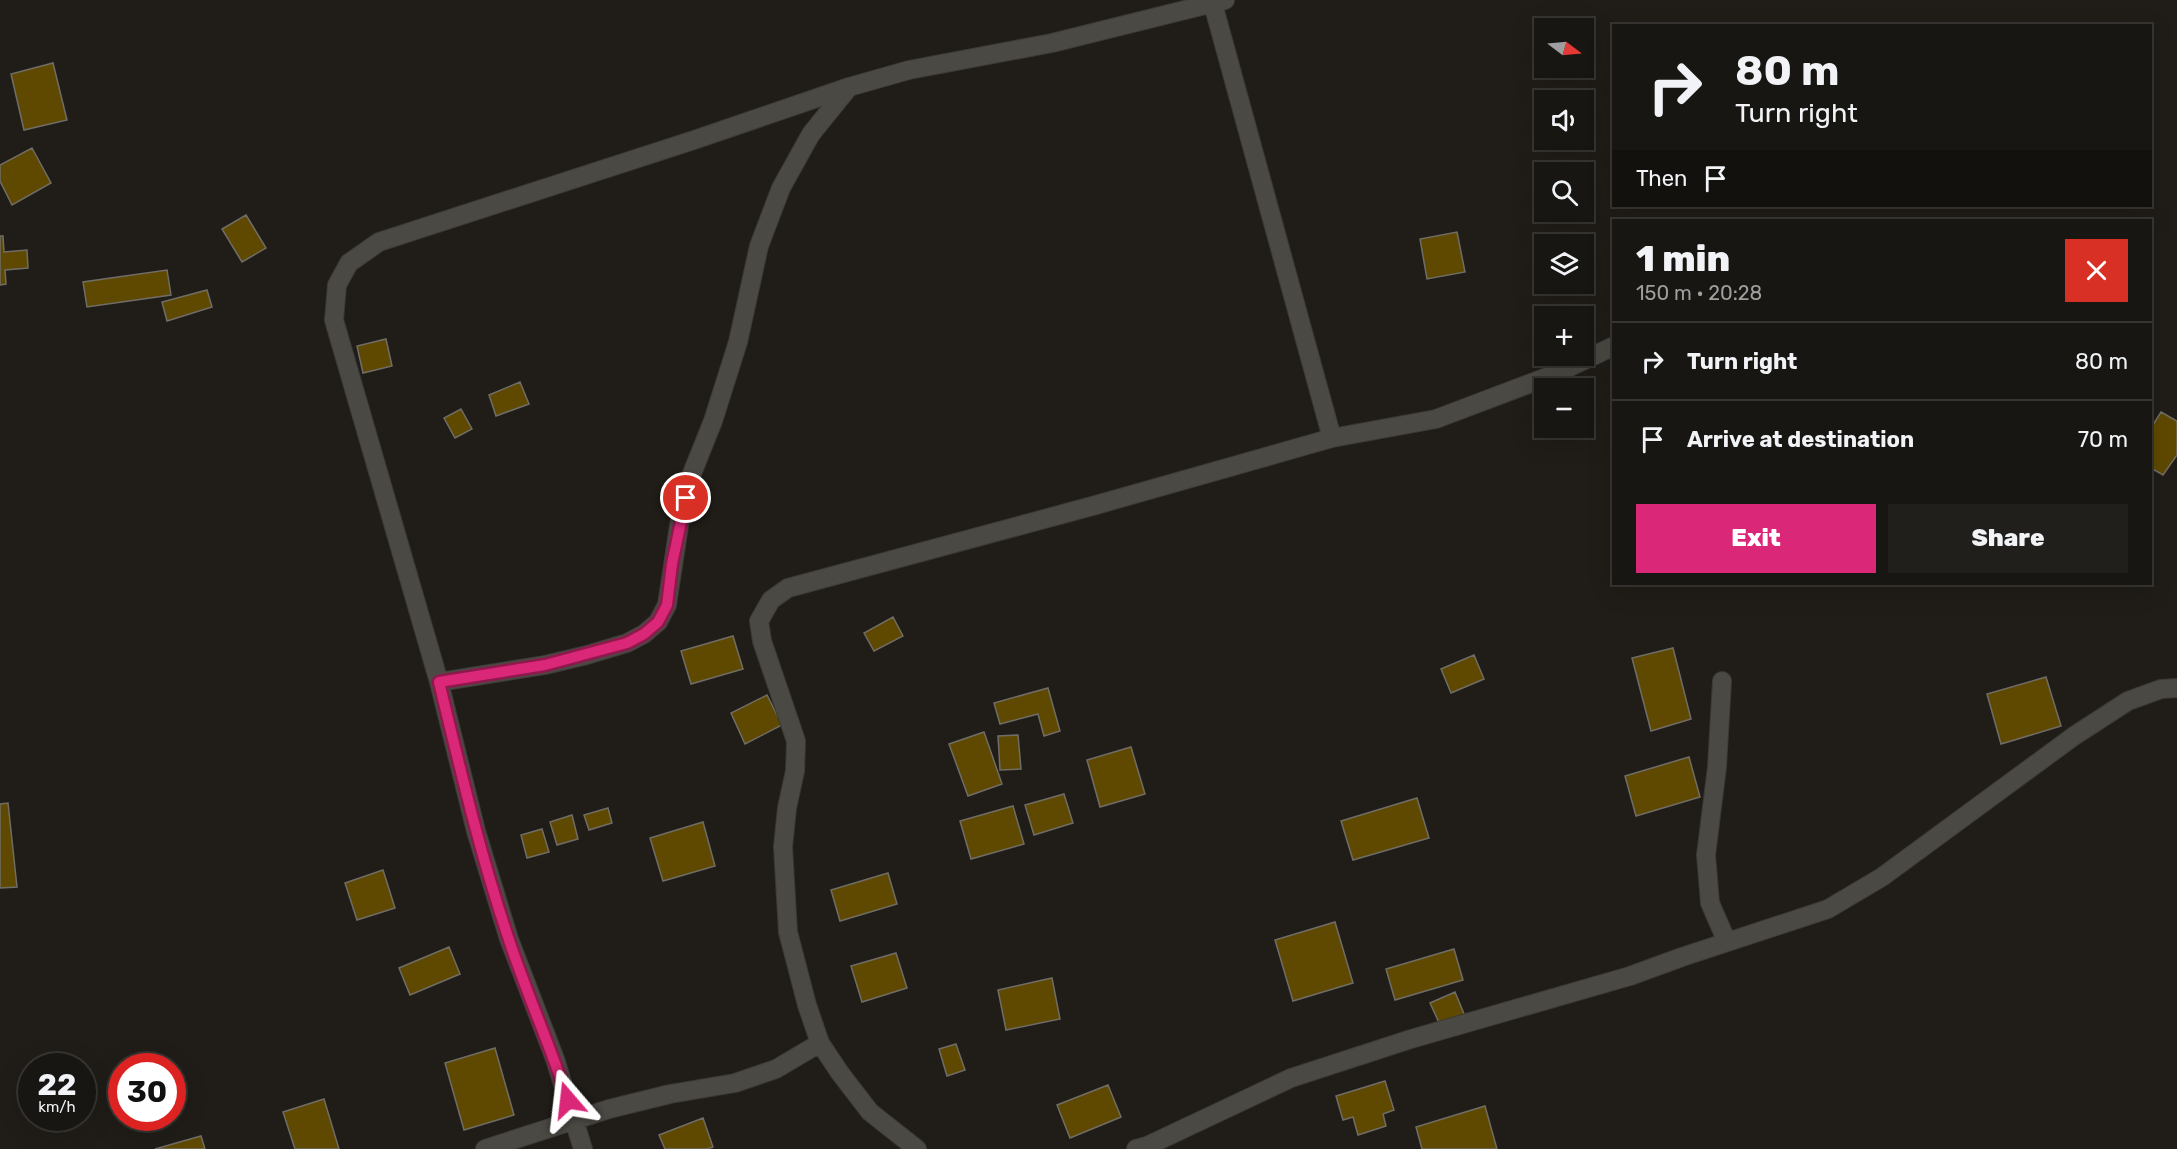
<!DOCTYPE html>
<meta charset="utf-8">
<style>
:root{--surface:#181612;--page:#211f1b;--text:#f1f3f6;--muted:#9f9f9f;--line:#363532;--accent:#db2777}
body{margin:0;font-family:Rubik,sans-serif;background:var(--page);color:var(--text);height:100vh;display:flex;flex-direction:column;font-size:22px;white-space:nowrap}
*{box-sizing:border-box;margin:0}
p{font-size:20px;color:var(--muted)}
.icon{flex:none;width:33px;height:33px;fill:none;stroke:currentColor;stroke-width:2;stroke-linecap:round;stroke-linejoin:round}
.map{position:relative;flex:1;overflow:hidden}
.side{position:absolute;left:1612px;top:219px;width:540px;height:366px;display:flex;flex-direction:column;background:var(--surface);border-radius:0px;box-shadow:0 6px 24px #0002,0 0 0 2px var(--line)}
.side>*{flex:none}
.top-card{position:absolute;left:1612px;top:24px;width:540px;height:183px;border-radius:0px;box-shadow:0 6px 24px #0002,0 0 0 2px var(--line);background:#181612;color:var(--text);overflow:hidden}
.needle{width:39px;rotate:106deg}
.controls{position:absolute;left:1534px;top:18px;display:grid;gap:12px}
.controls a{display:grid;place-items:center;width:60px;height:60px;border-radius:0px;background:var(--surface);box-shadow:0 6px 24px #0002,0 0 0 2px var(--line);font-size:30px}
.speed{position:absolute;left:18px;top:1053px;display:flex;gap:12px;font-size:30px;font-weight:700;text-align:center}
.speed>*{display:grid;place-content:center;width:78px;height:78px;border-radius:50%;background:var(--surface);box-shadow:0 6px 24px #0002,0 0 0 2px var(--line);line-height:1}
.speed small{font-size:15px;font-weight:400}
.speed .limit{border:9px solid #d22;background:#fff;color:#111}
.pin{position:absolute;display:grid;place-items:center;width:51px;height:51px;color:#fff;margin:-26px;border:3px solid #fff;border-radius:50%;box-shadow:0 2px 6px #0007}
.me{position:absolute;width:66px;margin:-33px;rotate:343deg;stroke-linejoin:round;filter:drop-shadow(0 0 4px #0008)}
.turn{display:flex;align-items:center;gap:21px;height:126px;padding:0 24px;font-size:27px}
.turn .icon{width:78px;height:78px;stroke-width:2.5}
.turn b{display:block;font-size:42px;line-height:51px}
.then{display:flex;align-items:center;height:57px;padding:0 24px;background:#0003;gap:12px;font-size:22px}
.round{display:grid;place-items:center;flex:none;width:63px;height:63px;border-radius:0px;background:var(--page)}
.summary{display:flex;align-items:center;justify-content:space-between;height:102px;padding:0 24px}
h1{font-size:36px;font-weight:800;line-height:45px}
.cta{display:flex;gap:12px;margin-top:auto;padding:12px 24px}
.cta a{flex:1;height:69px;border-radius:0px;background:var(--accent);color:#fff;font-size:24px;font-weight:800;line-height:69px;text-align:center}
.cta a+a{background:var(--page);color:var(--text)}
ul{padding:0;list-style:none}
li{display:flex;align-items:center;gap:18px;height:78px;padding:0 24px;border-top:2px solid var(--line)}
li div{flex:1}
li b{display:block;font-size:22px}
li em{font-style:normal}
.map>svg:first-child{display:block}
.building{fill:#5f4900;stroke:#706d67;stroke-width:1.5}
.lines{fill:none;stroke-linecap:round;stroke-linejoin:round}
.street-casing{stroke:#3b3936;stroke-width:20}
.street{stroke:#4b4943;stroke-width:18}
.route-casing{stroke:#8e194d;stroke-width:15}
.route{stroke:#db2777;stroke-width:10}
</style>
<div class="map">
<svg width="2177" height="1149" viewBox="0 0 2177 1149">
<rect width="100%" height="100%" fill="#201d18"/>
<path class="building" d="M53,63L67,120L24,130L11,74Z
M32,148L51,183L12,205L0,181V165Z
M246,215L266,248L242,262L222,229Z
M1457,232L1465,272L1427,279L1420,239Z
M0,236H3L4,252L27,250L28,268L5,270L6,284L0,285Z
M167,270L171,295L87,307L83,282Z
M207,290L212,307L167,321L162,302Z
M386,339L392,366L363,373L357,346Z
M520,382L529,404L496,416L489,395Z
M461,409L472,429L455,438L444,418Z
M2161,412L2177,421V455L2163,475L2151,468V428Z
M893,617L903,636L874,651L864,633Z
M733,636L743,669L691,684L681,651Z
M1673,648L1691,719L1651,731L1632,658Z
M1474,655L1484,679L1451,693L1441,669Z
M2046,677L2061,726L2001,744L1987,694Z
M1048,688L1060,731L1044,736L1038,714L1000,724L994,703Z
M767,695L782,725L745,744L731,713Z
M984,732L1002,784L968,796L949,744Z
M1018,735L1021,769L1000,770L998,736Z
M1131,747L1145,794L1100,807L1087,760Z
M1689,757L1700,797L1636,816L1625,776Z
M1064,794L1073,823L1034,835L1025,805Z
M1417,798L1429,838L1353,860L1341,821Z
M8,803L17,887L0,888V804Z
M1013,806L1024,844L971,859L960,821Z
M608,808L612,823L589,830L584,815Z
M572,815L578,839L557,845L550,822Z
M703,822L715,866L663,881L650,838Z
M542,829L549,852L527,858L521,835Z
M383,870L395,908L357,920L345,883Z
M888,873L897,904L840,921L831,890Z
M1335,922L1353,983L1293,1001L1275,940Z
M449,947L460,974L410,995L399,968Z
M1454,949L1463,980L1395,1000L1386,969Z
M896,953L907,988L862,1002L851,966Z
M1052,978L1060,1019L1006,1030L998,990Z
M1455,992L1465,1016L1441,1027L1430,1003Z
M956,1044L965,1070L947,1076L939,1049Z
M495,1048L514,1115L464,1130L445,1063Z
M1385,1081L1394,1110L1383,1114L1386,1126L1358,1135L1353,1117L1343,1120L1336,1096Z
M1108,1085L1121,1117L1070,1138L1057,1105Z
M324,1099L339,1149H295L283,1112Z
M1485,1106L1497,1149H1422L1416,1127Z
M703,1118L713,1147L707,1149H665L659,1135Z
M201,1136L205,1149H155Z"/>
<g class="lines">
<defs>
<path id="street" d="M1213,4L1332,438
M1722,681L1717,767L1706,855L1710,903L1727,942
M439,682L545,665L587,655L627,643L644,634L658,622L667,605L680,519L691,476L713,421L738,342L759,246L781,188L811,134L849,87
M485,1149L609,1109L670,1094L735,1083L776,1069L820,1043
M583,1149L555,1059L509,939L476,831L439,682L334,320L337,285L349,263L379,242L694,140L849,87L909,70L1052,43L1225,0
M917,1149L870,1112L840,1073L820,1043L807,1005L788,932L783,847L787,808L795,771L796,741L762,641L759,621L771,600L788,588L1096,505L1332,438L1436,419L1555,374L1614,346
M1136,1149L1147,1146L1291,1078L1411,1039L1630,976L1682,957L1828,909L1882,877L2074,736L2128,701L2161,689L2177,688"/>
</defs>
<use href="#street" class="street-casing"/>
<use href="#street" class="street"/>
</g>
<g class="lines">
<defs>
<path id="route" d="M568,1100C550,1045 526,992 508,937C480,854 460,768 439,682L545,665L627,643L644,634L658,622L667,605L672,564L686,498"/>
</defs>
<use href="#route" class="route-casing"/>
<use href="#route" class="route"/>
</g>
</svg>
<div class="controls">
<a><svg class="needle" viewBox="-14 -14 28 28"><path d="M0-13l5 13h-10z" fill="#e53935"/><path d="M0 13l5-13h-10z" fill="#9f9f9f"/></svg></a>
<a><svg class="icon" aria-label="sound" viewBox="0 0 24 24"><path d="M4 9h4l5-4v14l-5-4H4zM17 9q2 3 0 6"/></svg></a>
<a><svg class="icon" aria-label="search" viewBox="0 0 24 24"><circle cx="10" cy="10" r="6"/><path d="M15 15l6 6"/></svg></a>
<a><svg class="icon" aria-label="layers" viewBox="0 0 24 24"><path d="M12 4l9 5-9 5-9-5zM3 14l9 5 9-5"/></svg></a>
<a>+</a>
<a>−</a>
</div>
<div class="speed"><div>22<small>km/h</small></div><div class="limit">30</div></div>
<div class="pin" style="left:686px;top:498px;background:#d93025"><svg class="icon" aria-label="arrive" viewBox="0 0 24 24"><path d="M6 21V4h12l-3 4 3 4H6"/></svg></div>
<svg class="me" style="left:568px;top:1100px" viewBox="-20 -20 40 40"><path d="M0-17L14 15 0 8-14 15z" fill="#db2777" stroke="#fff" stroke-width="4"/></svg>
<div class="top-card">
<div class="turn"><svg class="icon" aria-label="right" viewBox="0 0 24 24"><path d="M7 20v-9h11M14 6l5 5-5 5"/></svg><div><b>80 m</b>Turn right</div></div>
<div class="then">Then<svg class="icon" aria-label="arrive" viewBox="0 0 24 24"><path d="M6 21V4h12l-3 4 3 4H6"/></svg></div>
</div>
<section class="side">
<div class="summary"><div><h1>1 min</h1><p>150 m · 20:28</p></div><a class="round" style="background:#d93025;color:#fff"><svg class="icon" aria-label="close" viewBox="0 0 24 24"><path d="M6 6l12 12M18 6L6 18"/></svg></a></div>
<ul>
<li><svg class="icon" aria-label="right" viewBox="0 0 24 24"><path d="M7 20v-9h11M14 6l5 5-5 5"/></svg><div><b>Turn right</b></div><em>80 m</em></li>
<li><svg class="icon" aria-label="arrive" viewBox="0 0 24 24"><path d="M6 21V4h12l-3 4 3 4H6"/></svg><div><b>Arrive at destination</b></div><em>70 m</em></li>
</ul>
<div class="cta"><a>Exit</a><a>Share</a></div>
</section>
</div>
